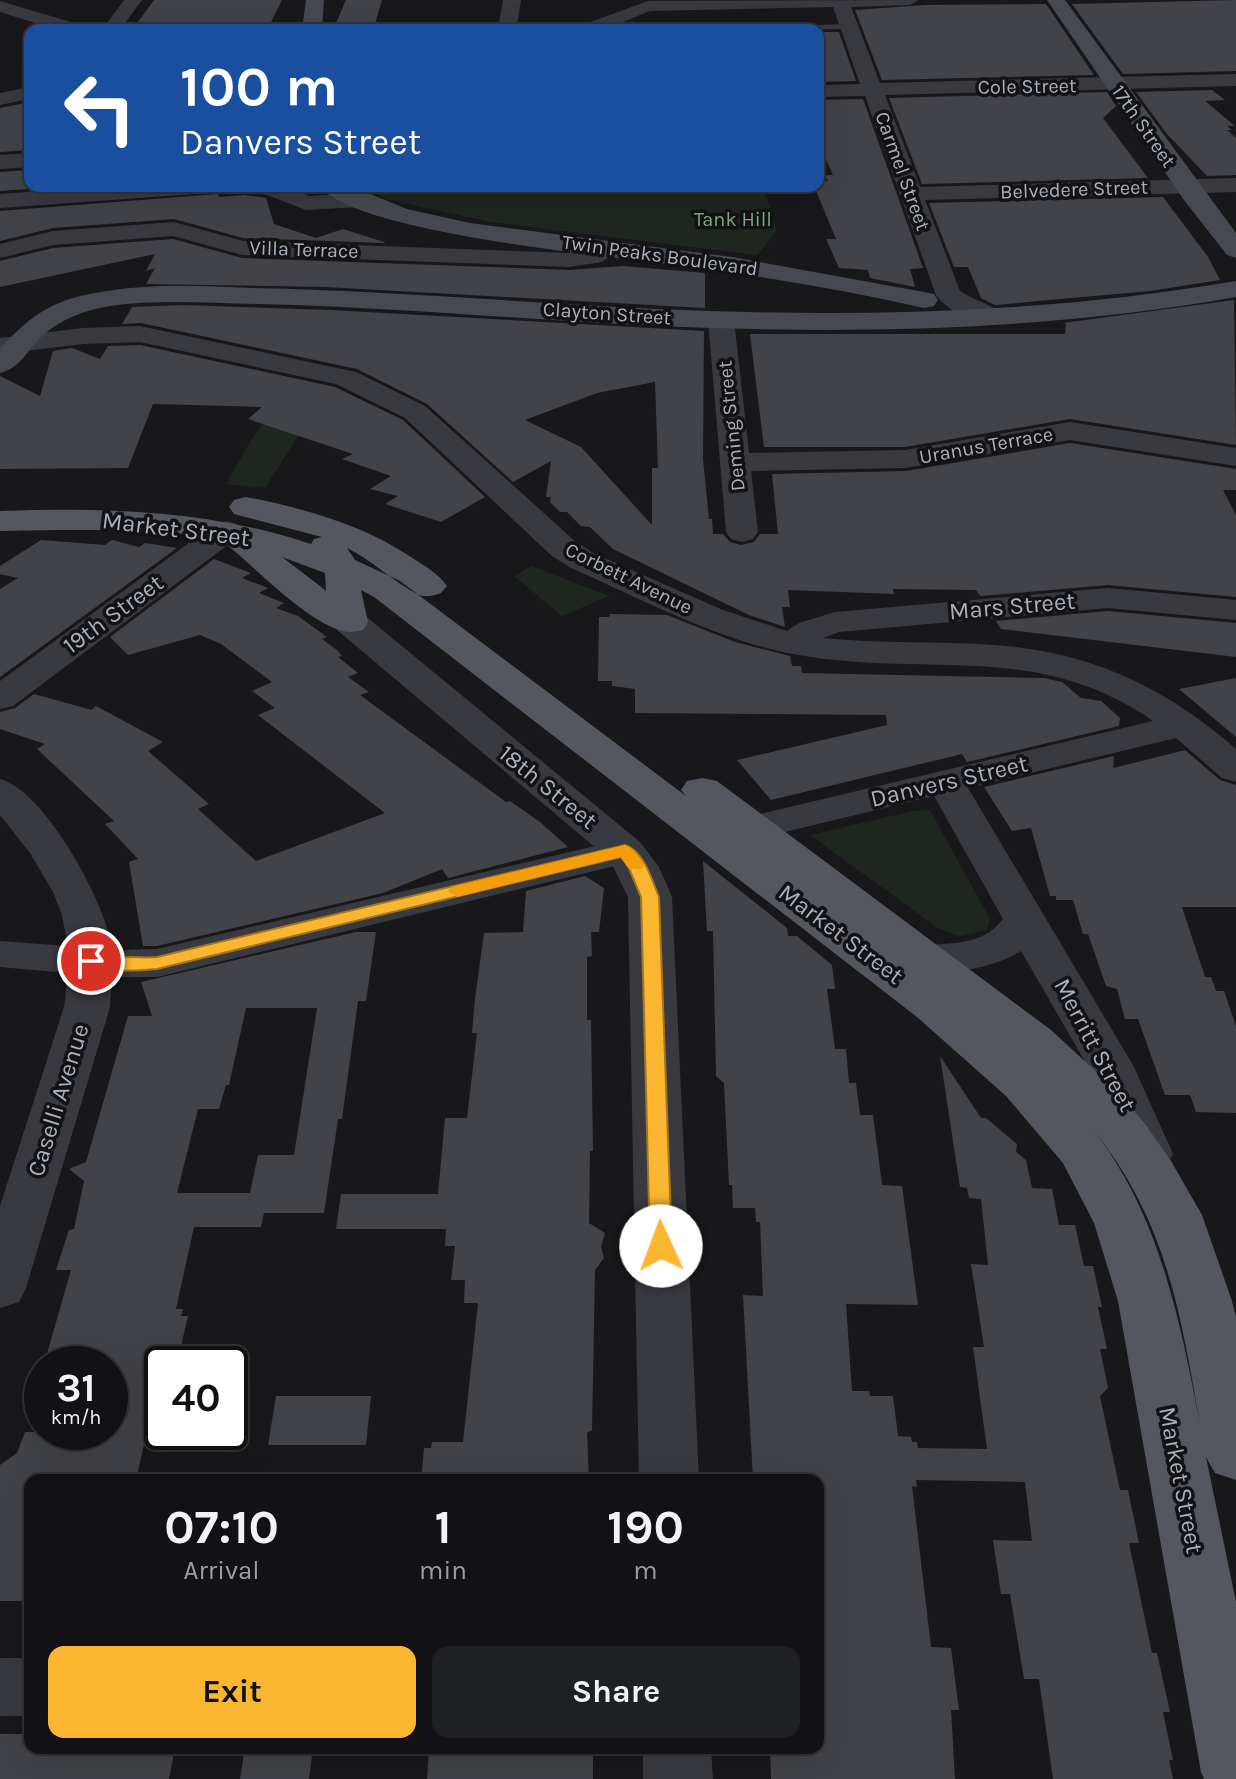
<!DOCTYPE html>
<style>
:root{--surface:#121214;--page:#1f2022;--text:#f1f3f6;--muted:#9c9ea0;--line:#313234;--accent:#fbb631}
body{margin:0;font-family:Karla,sans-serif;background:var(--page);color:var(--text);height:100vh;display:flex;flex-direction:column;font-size:30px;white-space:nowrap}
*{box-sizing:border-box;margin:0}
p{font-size:26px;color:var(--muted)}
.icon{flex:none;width:44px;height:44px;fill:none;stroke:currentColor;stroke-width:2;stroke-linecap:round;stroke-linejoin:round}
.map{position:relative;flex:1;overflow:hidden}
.details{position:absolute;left:24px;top:1474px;width:800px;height:280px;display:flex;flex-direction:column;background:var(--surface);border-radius:16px;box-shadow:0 8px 32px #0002,0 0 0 2px var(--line)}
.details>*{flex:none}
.hud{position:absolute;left:24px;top:24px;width:800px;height:168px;border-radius:16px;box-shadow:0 8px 32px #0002,0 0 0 2px var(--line);background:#1a4fa0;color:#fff;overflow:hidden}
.speed{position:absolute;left:24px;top:1346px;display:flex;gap:16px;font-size:40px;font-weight:700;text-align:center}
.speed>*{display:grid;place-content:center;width:104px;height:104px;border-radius:50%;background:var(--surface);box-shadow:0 8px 32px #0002,0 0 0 2px var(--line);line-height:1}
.speed small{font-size:20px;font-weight:400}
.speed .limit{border:4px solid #111;border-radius:12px;background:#fff;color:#111}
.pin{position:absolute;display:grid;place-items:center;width:68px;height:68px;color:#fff;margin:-34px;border:4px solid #fff;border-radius:50%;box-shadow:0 2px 8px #0007}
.me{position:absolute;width:88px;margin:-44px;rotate:358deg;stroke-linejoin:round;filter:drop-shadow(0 0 6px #0008)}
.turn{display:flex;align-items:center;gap:28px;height:168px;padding:0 24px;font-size:36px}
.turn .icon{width:104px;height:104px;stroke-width:2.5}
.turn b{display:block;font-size:56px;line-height:68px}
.eta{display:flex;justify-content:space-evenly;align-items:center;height:136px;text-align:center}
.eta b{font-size:48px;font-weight:700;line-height:56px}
.button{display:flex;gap:16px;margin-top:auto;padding:16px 24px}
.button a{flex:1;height:92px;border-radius:16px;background:var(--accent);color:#111;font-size:32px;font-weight:700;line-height:92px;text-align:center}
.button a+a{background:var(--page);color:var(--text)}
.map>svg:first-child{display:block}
.green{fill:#1e261f}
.building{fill:#424348;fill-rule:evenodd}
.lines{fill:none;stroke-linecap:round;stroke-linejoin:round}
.service{fill:#393a40;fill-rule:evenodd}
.minor{fill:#393a40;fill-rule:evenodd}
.tertiary{fill:#393a40;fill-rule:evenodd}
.secondary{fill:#474950;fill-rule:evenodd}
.primary{fill:#55575f;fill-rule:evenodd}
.route{fill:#fbb631;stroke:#a37620;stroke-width:2}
.slow{fill:#f59e0b}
.labels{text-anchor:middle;stroke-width:7;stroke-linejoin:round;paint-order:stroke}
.far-street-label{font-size:20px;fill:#aaafbb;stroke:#131316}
.far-park-label{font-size:20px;fill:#80a783;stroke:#131316}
.street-label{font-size:24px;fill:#aaafbb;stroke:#131316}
</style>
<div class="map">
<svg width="1236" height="1779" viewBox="0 0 1236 1779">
<rect width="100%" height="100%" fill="#18181b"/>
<path class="green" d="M362,186H763L777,230L757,255L490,222L386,199Z
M294,381L327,390L265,488L226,484L251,440Z
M531,566L609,596L562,616L514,576Z
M930,810L990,919L987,930L960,936L938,928L810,835L913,811Z"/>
<path class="building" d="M154,0H282L267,30H132Z
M346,0H382L373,30H333Z
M1236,0V71L1123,74L1072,4Z
M1046,4L1094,75L882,80L855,10L925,5Z
M818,32H839L856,81L818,82Z
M1212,90L1225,100L1205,101L1235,126H1227L1232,130H1227L1236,138V175L1207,176L1167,134L1136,92Z
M1107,92L1116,106L1103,118L1148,178L922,184L889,98Z
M863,99L923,268L910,269L915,287L870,278L868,270L839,268L826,239H836L814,186H821L819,182L828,181L824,175H833L818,143V100Z
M30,102V150L0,152V108Z
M30,170V186H71L0,191V172Z
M218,194L219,197L244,195L266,198L274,224L316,238L343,229L387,243L243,238L174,219L53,228L0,241V211Z
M1163,197L1208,257L1220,280L1150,291L995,305L981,298L968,267H954L929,203Z
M173,239L242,258L569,270L623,266L705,273V308L326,287L146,284L155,268L146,271L155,254L0,287V261L53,248Z
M1234,300L1236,445L1070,419L905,447H764L750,334H1065L1066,324L1063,323Z
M183,305L330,310L704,331L703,459L709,519H712L713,534H723L730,542L741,545L754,542L760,534H778L772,474L906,471L1070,443L1236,469V490H1223L1236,515V597L1108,585L980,596L976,590L893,589L894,594L788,590L790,607H782L785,627L749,615L613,549L590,527L581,526L567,512H560L550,502L551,497H546L551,461L513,482L427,404L357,369L141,323L122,324L132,307ZM655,382L658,468H652V525L581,447L525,420L597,393Z
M140,345L335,387L403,420L485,497L441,522L385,504L398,496L370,489L391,476L342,459L353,454L248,419L262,407L153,404L128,468L0,469V376L40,396L53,351L72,348L100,359L108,346Z
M41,540L105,545L112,540L139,547L145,543L177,548L0,677V589L18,578L0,574V566Z
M214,559L251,573L242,578L268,588L259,593L284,603L276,608L298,616L327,637L322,639L337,650L342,656L338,657L358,673L348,677L369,692L360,695L506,802L510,801L540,822L568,847L448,878L442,869L383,893L157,946H143L129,862L138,859L105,824L114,821L37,749L45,744L0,729V712L15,708L34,694L92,710L96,706L163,742L148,751L209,804L198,809L256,861L385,813L258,715L275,708L252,691L272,682L221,644L200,635L128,655L110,637Z
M1108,611L1236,623V657L1001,629L996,621Z
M610,614L667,615L735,642L790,656L792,666H801L802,673L1044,678L1062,682L1081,698L1101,701L1120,718L1119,726L967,762L962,754L771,800L737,760L887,725L886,715L635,713V689L612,686V681H598L599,617H609Z
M1236,678V737L1179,689Z
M1185,750L1220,780L1236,785V907H1182L1205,977H1211L1216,991H1224L1236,1026V1113L1196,1112L1190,1095H1165L1138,1019H1125L1117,989L1106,986L1088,934H1083L1073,900H1056V896H1050L1031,828L1012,831L984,787L1114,756L1113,768Z
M703,861L787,928L788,936H797L832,965L835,989H827L835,1049H846L849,1083H856L860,1115H873L882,1185L902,1186L918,1305L846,1304L852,1391H869L870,1396H893L898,1436L911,1437L912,1442H917L918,1448L987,1449L973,1347H984L971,1264L988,1265L981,1199L969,1198L967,1188L960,1187L940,1056L981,1118H986L1017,1144L1016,1152L1026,1160L1032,1188L1052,1189L1059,1225H1075L1084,1266H1093L1102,1307H1098L1107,1349H1100L1108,1388L1100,1396L1120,1490H1128L1139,1543H1129L1152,1653H1157L1170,1712H1163L1173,1760H1169L1173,1779H1053L1039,1679H1024L1010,1594H1001L993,1540L1032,1541L1025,1482L916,1480L917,1487L912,1486L931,1647L951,1648L959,1710H951L955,1779H771L770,1748H818V1480H753L743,1295L763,1296L760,1222H756L755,1208H733L732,1185H729L724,1083L716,1076L713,931H707Z
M585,876L604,888L599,932H591L592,956L587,957V1020H591L593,1151H590L589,1223L605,1233L601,1247L604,1258L595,1270L592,1430L587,1433L589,1480H421L424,1448H431L432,1442H463L478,1303H464L465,1280H451L455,1246H445L446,1229H336L341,1194H438L445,1118H467L477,1033H472L475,999L484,933L523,932L526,891Z
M356,932H376L366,1001H358L342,1119H338L324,1213H264L261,1227H194L176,1309H183L181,1316H188L177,1364H162V1392H156L136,1480H30V1601H0V1465L17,1453L25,1432H110V1364H44L71,1270H56L69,1230L74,1229L84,1181L69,1169L86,1162L128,1016H152L141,982ZM246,1008H317L294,1155H258L250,1193H177L198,1109H219L226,1085H229Z
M276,1396H371L366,1445H268Z
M0,1734H30V1748H175L169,1779H0Z
M245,1748H313L309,1779H240Z
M429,1748H593V1779H427Z"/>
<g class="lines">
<path class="service" d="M849,24L852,29L740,30L745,27Z"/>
<path class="minor" d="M124,0H142L120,30H102Z
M503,0H521L516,30H498Z
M919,0L910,5L851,7L880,83L1236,74V86L885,95L920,187L1236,178V192L925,200L960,291C974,301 996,305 1005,317L1001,323C981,328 948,312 936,295L865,96L818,97V85L860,84L833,7L650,11L603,30H578L580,26L648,1Z
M0,1L84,26L86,30H58L0,12Z
M30,87V99L0,105V93Z
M30,153V167L0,169V155Z
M113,186H220L217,191L209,193L0,208V194Z
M237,186H285L309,196L360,193L368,195L372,200L368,205L360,207L306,210L267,195L240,191Z
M174,222L243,241L569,253C586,250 603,238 620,242L623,247L602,262L569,267L242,255L173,236L53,245L0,258V244L53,231Z
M721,312L730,314L734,320L749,453L905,450L1070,422L1236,448V466L1070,440L905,468L751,471L758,532L753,539L742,542L731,539L726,532L708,320L712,314Z
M140,326L356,372L425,406L576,542L595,554L723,610L787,631L799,623L835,612L1108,588L1236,600V620L1108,608L839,632L823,638C880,644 937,641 994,645C1088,651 1166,687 1236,749V782L1222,778L1176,738L968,788L1133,1065L1173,1154L1165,1166L1148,1171L1131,1166L1087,1065L1021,951C991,970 946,976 911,968L905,958L911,948C945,940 980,950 1003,919L934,796L719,848L705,845L699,836L705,827L1153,721C1035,639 923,679 793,654C715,639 644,600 571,568L552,556L405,418L336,384L140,342L83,344L0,354V338L83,328Z
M226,521L237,524L242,531L237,538L13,706L0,709V681L215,524Z
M0,779C44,790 108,905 112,950L157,949L625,839L639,842L645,851L639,860L157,977H112L110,1007L26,1288L19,1302L0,1308V1206L64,1007L68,973L0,967V941L68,946L62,915L53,892L30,853L0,815Z
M0,1658H30V1716H0Z"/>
<path class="tertiary" d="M350,611L363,614L640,842L659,867L672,897L699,1480H639L628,897L610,860L337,630L332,622L337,614Z
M643,1748H711L713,1779H643Z"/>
<path class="secondary" d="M306,0H324L322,30H302Z
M1047,0H1065L1236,233V258L1227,255L1184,200Z
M320,186H351L407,209L470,223L732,257L924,292L934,294L938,300L934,306L924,308C857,293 789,281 721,271C651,260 355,236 320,186Z
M1236,281V297C1010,337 782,335 554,320C454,314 355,306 256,304C208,303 158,299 110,306C85,310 61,319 42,336C27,350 21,368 0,373V349C33,312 57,298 107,291C155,283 205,286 252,288C351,290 450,297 549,303C779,318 1008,320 1236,281Z"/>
<path class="primary" d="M246,497C306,509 362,524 414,559C425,566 439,574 447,586L441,593C433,596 425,598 417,594C395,583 372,560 347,548L355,560L400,581L686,796L681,790L687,781L702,778L717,781L1051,1030L1116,1090L1145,1124L1171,1161L1202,1215L1232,1301L1236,1317V1480L1215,1473L1206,1457L1236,1602V1779H1204L1201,1772L1118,1301L1094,1223L1063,1163L1006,1096L917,1017L374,597L361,590L368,622L363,630C354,632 348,633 339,630C301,616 258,570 226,544C204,526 36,530 0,531V511C105,507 210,510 311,544L314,539L322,537L234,514L229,507L234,500ZM282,557L325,573L326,591L320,586ZM1091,1127C1166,1219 1180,1310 1200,1424C1180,1320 1159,1212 1091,1127Z"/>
</g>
<path class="route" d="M625,845C644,851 652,880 659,897L672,1246L669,1252H653L650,1246L641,897L629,868L621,857L157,969C139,971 94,974 81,961C89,953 140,959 157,957Z"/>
<path class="slow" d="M625,845C634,848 639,857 645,865L642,869H629L621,857L457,897L448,891L451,887Z"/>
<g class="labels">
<g class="far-street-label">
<text transform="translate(1027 86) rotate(-1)" y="7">Cole Street</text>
<text transform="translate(1144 126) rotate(55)" y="7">17th Street</text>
<text transform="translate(903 171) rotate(70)" y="7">Carmel Street</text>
<text transform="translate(1074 189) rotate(-2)" y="7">Belvedere Street</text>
<text transform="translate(304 249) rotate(2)" y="7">Villa Terrace</text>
<text transform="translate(660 255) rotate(8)" y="7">Twin Peaks Boulevard</text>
<text transform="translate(607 313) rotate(4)" y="7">Clayton Street</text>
<text transform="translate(731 426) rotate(-96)" y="7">Deming Street</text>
<text transform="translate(986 445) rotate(-10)" y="7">Uranus Terrace</text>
<text transform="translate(629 578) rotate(26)" y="7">Corbett Avenue</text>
</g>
<g class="far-park-label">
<text x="733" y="226">Tank Hill</text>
</g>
<g class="street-label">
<text transform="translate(176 529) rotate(7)" y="8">Market Street</text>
<text transform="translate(1012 606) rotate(-5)" y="8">Mars Street</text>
<text transform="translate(113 614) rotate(-36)" y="8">19th Street</text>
<text transform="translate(949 781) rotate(-13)" y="8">Danvers Street</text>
<text transform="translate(548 787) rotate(39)" y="8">18th Street</text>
<text transform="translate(841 934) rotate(37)" y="8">Market Street</text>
<text transform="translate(1095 1045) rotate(62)" y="8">Merritt Street</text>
<text transform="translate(58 1100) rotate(-73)" y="8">Caselli Avenue</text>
<text transform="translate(1181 1480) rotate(79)" y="8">Market Street</text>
</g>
</g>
</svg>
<div class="speed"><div>31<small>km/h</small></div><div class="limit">40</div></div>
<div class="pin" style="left:91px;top:961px;background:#d93025"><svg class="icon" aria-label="arrive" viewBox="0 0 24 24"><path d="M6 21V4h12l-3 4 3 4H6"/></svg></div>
<svg class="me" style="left:661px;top:1246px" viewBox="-20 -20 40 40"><circle r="19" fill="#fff"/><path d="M0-13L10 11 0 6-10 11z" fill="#fbb631"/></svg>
<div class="hud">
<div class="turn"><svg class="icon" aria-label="left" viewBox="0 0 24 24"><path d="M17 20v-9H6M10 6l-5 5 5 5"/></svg><div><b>100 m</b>Danvers Street</div></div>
</div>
<section class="details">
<div class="eta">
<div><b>07:10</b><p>Arrival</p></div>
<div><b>1</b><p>min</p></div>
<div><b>190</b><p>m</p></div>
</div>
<div class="button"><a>Exit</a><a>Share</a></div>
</section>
</div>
